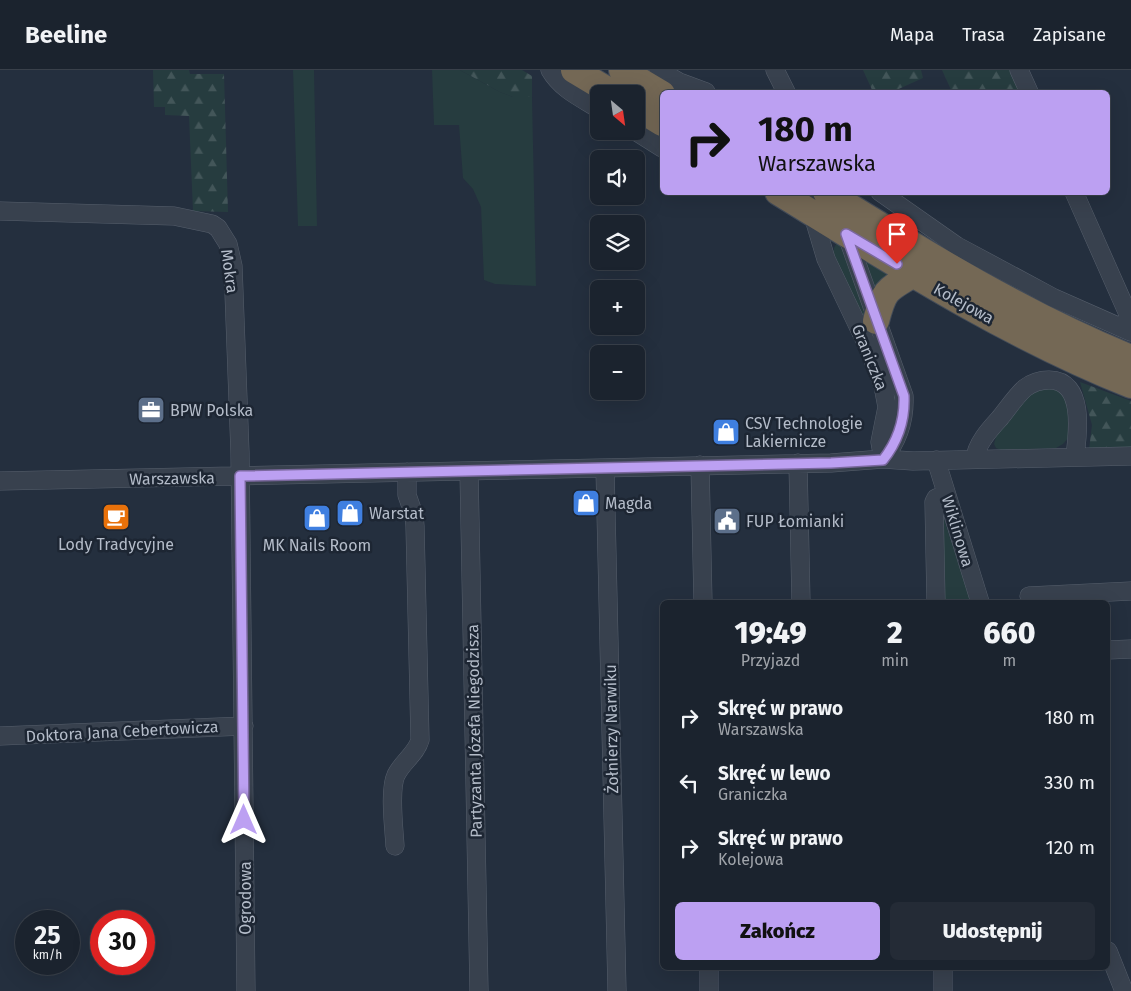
<!DOCTYPE html>
<html lang="pl">
<meta charset="utf-8">
<style>
:root{--surface:#1b232e;--page:#242b36;--text:#f1f3f6;--muted:#a0a4aa;--line:#39404a;--accent:#bca0f2}
body{margin:0;font-family:"Fira Sans",sans-serif;background:var(--page);color:var(--text);height:100vh;display:flex;flex-direction:column;font-size:19px;white-space:nowrap}
*{box-sizing:border-box;margin:0}
p{font-size:16px;color:var(--muted)}
.icon{flex:none;width:28px;height:28px;fill:none;stroke:currentColor;stroke-width:2;stroke-linecap:round;stroke-linejoin:round}
.map{position:relative;flex:1;overflow:hidden}
.details{position:absolute;left:660px;top:530px;width:450px;height:370px;display:flex;flex-direction:column;background:var(--surface);border-radius:8px;box-shadow:0 5px 20px #0002,0 0 0 1px var(--line)}
.details>*{flex:none}
.top-card{position:absolute;left:660px;top:20px;width:450px;height:105px;border-radius:8px;box-shadow:0 5px 20px #0002,0 0 0 1px var(--line);background:#bca0f2;color:#111;overflow:hidden}
.needle{width:32px;rotate:151deg}
.tools{position:absolute;left:590px;top:15px;display:grid;gap:10px}
.tools a{display:grid;place-items:center;width:55px;height:55px;border-radius:8px;background:var(--surface);box-shadow:0 5px 20px #0002,0 0 0 1px var(--line);font-size:25px}
.speed{position:absolute;left:15px;top:840px;display:flex;gap:10px;font-size:25px;font-weight:700;text-align:center}
.speed>*{display:grid;place-content:center;width:65px;height:65px;border-radius:50%;background:var(--surface);box-shadow:0 5px 20px #0002,0 0 0 1px var(--line);line-height:1}
.speed small{font-size:12px;font-weight:400}
.speed .limit{border:8px solid #d22;background:#fff;color:#111}
.pin{position:absolute;display:grid;place-items:center;width:42px;height:42px;color:#fff;margin:-51px -21px;border-radius:50% 50% 50% 0;rotate:-45deg;box-shadow:0 0 5px #0007}
.pin .icon{rotate:45deg}
.me{position:absolute;width:55px;margin:-28px;rotate:0deg;stroke-linejoin:round;filter:drop-shadow(0 0 4px #0008)}
.turn{display:flex;align-items:center;gap:18px;height:105px;padding:0 15px;font-size:22px}
.turn .icon{width:65px;height:65px;stroke-width:2.5}
.turn b{display:block;font-size:35px;line-height:42px}
.eta{display:flex;justify-content:space-evenly;align-items:center;height:85px;text-align:center}
.eta b{font-size:30px;font-weight:800;line-height:35px}
.button{display:flex;gap:10px;margin-top:auto;padding:10px 15px}
.button a{flex:1;height:58px;border-radius:8px;background:var(--accent);color:#111;font-size:20px;font-weight:800;line-height:58px;text-align:center}
.button a+a{background:var(--page);color:var(--text)}
ul{padding:0;list-style:none}
li{display:flex;align-items:center;gap:15px;height:65px;padding:0 15px}
li div{flex:1}
li b{display:block;font-size:19px}
li em{font-style:normal}
header{display:flex;align-items:center;gap:30px;box-sizing:border-box;height:70px;padding:0 25px;background:var(--surface);border-bottom:1px solid var(--line)}
header strong{font-size:24px}
nav{display:flex;gap:28px;margin-inline-start:auto;font-size:18px}
.map>svg:first-child{display:block}
.grass{fill:#263c3f}
.forest{fill:url(#forest-firs)}
.lines{fill:none;stroke-linecap:round;stroke-linejoin:round}
.minor-casing{stroke:#565f6c;stroke-width:19}
.highway-casing{stroke:#434c59;stroke-width:28}
.minor{stroke:#38414e;stroke-width:18}
.highway{stroke:#746855;stroke-width:26}
.route-casing{stroke:#7a689d;stroke-width:12}
.route{stroke:#bca0f2;stroke-width:9}
.labels{text-anchor:middle;stroke-width:5;stroke-linejoin:round;paint-order:stroke}
.street-label{font-size:16px;fill:#b4bcc9;stroke:#1d2633}
.poi-label{font-size:16px;fill:#b4bcc9;stroke:#1d2633;text-anchor:start}
</style>
<header>
<strong>Beeline</strong>
<nav><a>Mapa</a><a>Trasa</a><a>Zapisane</a></nav>
</header>
<div class="map">
<svg width="1131" height="921" viewBox="0 0 1131 921">
<defs>
<pattern id="forest-firs" width="22" height="20" patternUnits="userSpaceOnUse" patternTransform="scale(1.25)"><rect width="22" height="20" fill="#263c3f"/><path d="M5 1l3.5 6h-7zM16 11l3.5 6h-7z" fill="#435659"/></pattern>
</defs>
<rect width="100%" height="100%" fill="#242f3e"/>
<path class="grass" d="M293,0H314L317,156H298Z
M432,0H460L500,22L513,27H532L536,216L495,214L484,210L481,137L473,119L463,108L459,55H434Z
M839,169L895,321L897,344L833,185L834,178Z
M861,183L898,204L877,224Z
M1042,317C1045,317 1051,316 1054,317C1073,323 1070,350 1071,365L1063,374L1056,378L1001,380L996,378L994,374L997,363L1029,323Z
M941,440L971,532H940Z"/>
<path class="forest" d="M153,0H189L190,4H224L228,142L193,141L189,46L165,45V37H154Z
M460,0H522L532,6V27H513L500,22Z
M863,0H921L923,8L892,22H873Z
M942,0H1011L1021,22H952Z
M1080,312L1131,331V381L1089,380L1092,355Z"/>
<g class="lines">
<defs>
<path id="minor" d="M550,0C561,19 581,28 599,39
M659,0L679,12L706,22
M775,0L786,22
M1019,0L1029,22
M635,61L662,78
M806,122L826,189L868,277L883,316L887,337L880,372L883,389
M880,122L957,176L1054,228L1131,262
M1074,122L1128,244L1125,259
M0,141L174,146L212,154L218,158L228,174L233,196L240,383L246,921
M846,163L904,326C905,350 898,371 883,389
M975,389C976,374 990,359 1000,348C1008,338 1016,326 1025,318C1033,312 1040,310 1049,310C1085,310 1078,363 1075,386
M936,390L980,532
M798,393L801,532
M700,395L703,532
M605,398L617,921
M469,401L479,921
M0,411L831,393L883,389L913,391L1131,386
M1029,526L1131,521
M936,532L934,432L936,428L946,424
M1108,580L1131,579
M0,666L244,656
M395,776C394,758 389,720 396,705C403,691 416,684 420,670L415,456L414,445L407,425V402
M1108,881L1124,921
M709,898V921
M943,898V921"/>
<path id="highway" d="M574,0L614,24
M622,0L662,24
M636,37L662,53
M778,122C892,192 1006,265 1131,315
M826,122C925,183 1023,244 1131,288
M876,251C884,220 886,220 914,204"/>
</defs>
<use href="#minor" class="minor-casing"/>
<use href="#highway" class="highway-casing"/>
<use href="#minor" class="minor"/>
<use href="#highway" class="highway"/>
</g>
<g class="lines">
<defs>
<path id="route" d="M244,750L240,406L831,393L883,390C898,371 905,350 904,326L846,164L897,194"/>
</defs>
<use href="#route" class="route-casing"/>
<use href="#route" class="route"/>
</g>
<defs>
<symbol id="office-square" viewBox="-11 -11 22 22"><rect x="-9" y="-9" width="18" height="18" rx="4" fill="#5c6f8a" stroke="#1d2633"/><path d="M-6-3h4V-5.5h4V-3h4V5H-6ZM-1-4.5V-3h2v-1.5ZM-6 0V1H6V0Z" fill="#fff"/></symbol>
<symbol id="shop-square" viewBox="-11 -11 22 22"><rect x="-9" y="-9" width="18" height="18" rx="4" fill="#3f7fe0" stroke="#1d2633"/><path d="M-5-2.5h2.3a2.7 3.5 0 0 1 5.4 0H5L5.5 6h-11ZM-1.5-2.5h3a1.5 2.3 0 0 0-3 0Z" fill="#fff"/></symbol>
<symbol id="cafe-square" viewBox="-11 -11 22 22"><rect x="-9" y="-9" width="18" height="18" rx="4" fill="#e8710a" stroke="#1d2633"/><path d="M-5.5-4.5H6V0H3Q3 3.5 0 3.5H-2.5Q-5.5 3.5-5.5 0ZM3-3.2v2h1.7v-2ZM-6 4.5H4V6H-6Z" fill="#fff"/></symbol>
<symbol id="civic-square" viewBox="-11 -11 22 22"><rect x="-9" y="-9" width="18" height="18" rx="4" fill="#5c6f8a" stroke="#1d2633"/><path d="M-.6-6.5H3V-4.5H.6V-3L4-1V1h2V6H-6V1h2V-1L-.6-3ZM-1.2 2.5V6h2.4V2.5Z" fill="#fff"/></symbol>
</defs>
<g fill-rule="evenodd">
<use href="#office-square" x="135" y="324" width="32" height="32"/>
<use href="#shop-square" x="710" y="346" width="32" height="32"/>
<use href="#shop-square" x="570" y="417" width="32" height="32"/>
<use href="#shop-square" x="334" y="427" width="32" height="32"/>
<use href="#cafe-square" x="100" y="431" width="32" height="32"/>
<use href="#shop-square" x="301" y="432" width="32" height="32"/>
<use href="#civic-square" x="711" y="435" width="32" height="32"/>
</g>
<g class="labels">
<g class="street-label">
<text transform="translate(230 201) rotate(82)" y="6">Mokra</text>
<text transform="translate(964 233) rotate(29)" y="6">Kolejowa</text>
<text transform="translate(870 287) rotate(68)" y="6">Graniczka</text>
<text transform="translate(172 408) rotate(-1)" y="6">Warszawska</text>
<text transform="translate(958 461) rotate(73)" y="6">Wiklinowa</text>
<text transform="translate(611 659) rotate(-91)" y="6">Żołnierzy Narwiku</text>
<text transform="translate(122 661) rotate(-3)" y="6">Doktora Jana Cebertowicza</text>
<text transform="translate(474 661) rotate(-91)" y="6">Partyzanta Józefa Niegodzisza</text>
<text transform="translate(245 828) rotate(-90)" y="6">Ogrodowa</text>
</g>
<g class="poi-label">
<text x="170" y="346">BPW Polska</text>
<text x="745" y="359">CSV Technologie<tspan x="745" dy="18">Lakiernicze</tspan></text>
<text x="605" y="439">Magda</text>
<text x="369" y="449">Warstat</text>
<text x="746" y="457">FUP Łomianki</text>
<text x="116" y="480" text-anchor="middle">Lody Tradycyjne</text>
<text x="317" y="481" text-anchor="middle">MK Nails Room</text>
</g>
</g>
</svg>
<div class="tools">
<a><svg class="needle" viewBox="-14 -14 28 28"><path d="M0-13l5 13h-10z" fill="#e53935"/><path d="M0 13l5-13h-10z" fill="#a0a4aa"/></svg></a>
<a><svg class="icon" aria-label="sound" viewBox="0 0 24 24"><path d="M4 9h4l5-4v14l-5-4H4zM17 9q2 3 0 6"/></svg></a>
<a><svg class="icon" aria-label="layers" viewBox="0 0 24 24"><path d="M12 4l9 5-9 5-9-5zM3 14l9 5 9-5"/></svg></a>
<a>+</a>
<a>−</a>
</div>
<div class="speed"><div>25<small>km/h</small></div><div class="limit">30</div></div>
<div class="pin" style="left:897px;top:194px;background:#d93025"><svg class="icon" aria-label="arrive" viewBox="0 0 24 24"><path d="M6 21V4h12l-3 4 3 4H6"/></svg></div>
<svg class="me" style="left:244px;top:750px" viewBox="-20 -20 40 40"><path d="M0-17L14 15 0 8-14 15z" fill="#bca0f2" stroke="#fff" stroke-width="4"/></svg>
<div class="top-card">
<div class="turn"><svg class="icon" aria-label="right" viewBox="0 0 24 24"><path d="M7 20v-9h11M14 6l5 5-5 5"/></svg><div><b>180 m</b>Warszawska</div></div>
</div>
<section class="details">
<div class="eta">
<div><b>19:49</b><p>Przyjazd</p></div>
<div><b>2</b><p>min</p></div>
<div><b>660</b><p>m</p></div>
</div>
<ul>
<li><svg class="icon" aria-label="right" viewBox="0 0 24 24"><path d="M7 20v-9h11M14 6l5 5-5 5"/></svg><div><b>Skręć w prawo</b><p>Warszawska</p></div><em>180 m</em></li>
<li><svg class="icon" aria-label="left" viewBox="0 0 24 24"><path d="M17 20v-9H6M10 6l-5 5 5 5"/></svg><div><b>Skręć w lewo</b><p>Graniczka</p></div><em>330 m</em></li>
<li><svg class="icon" aria-label="right" viewBox="0 0 24 24"><path d="M7 20v-9h11M14 6l5 5-5 5"/></svg><div><b>Skręć w prawo</b><p>Kolejowa</p></div><em>120 m</em></li>
</ul>
<div class="button"><a>Zakończ</a><a>Udostępnij</a></div>
</section>
</div>
